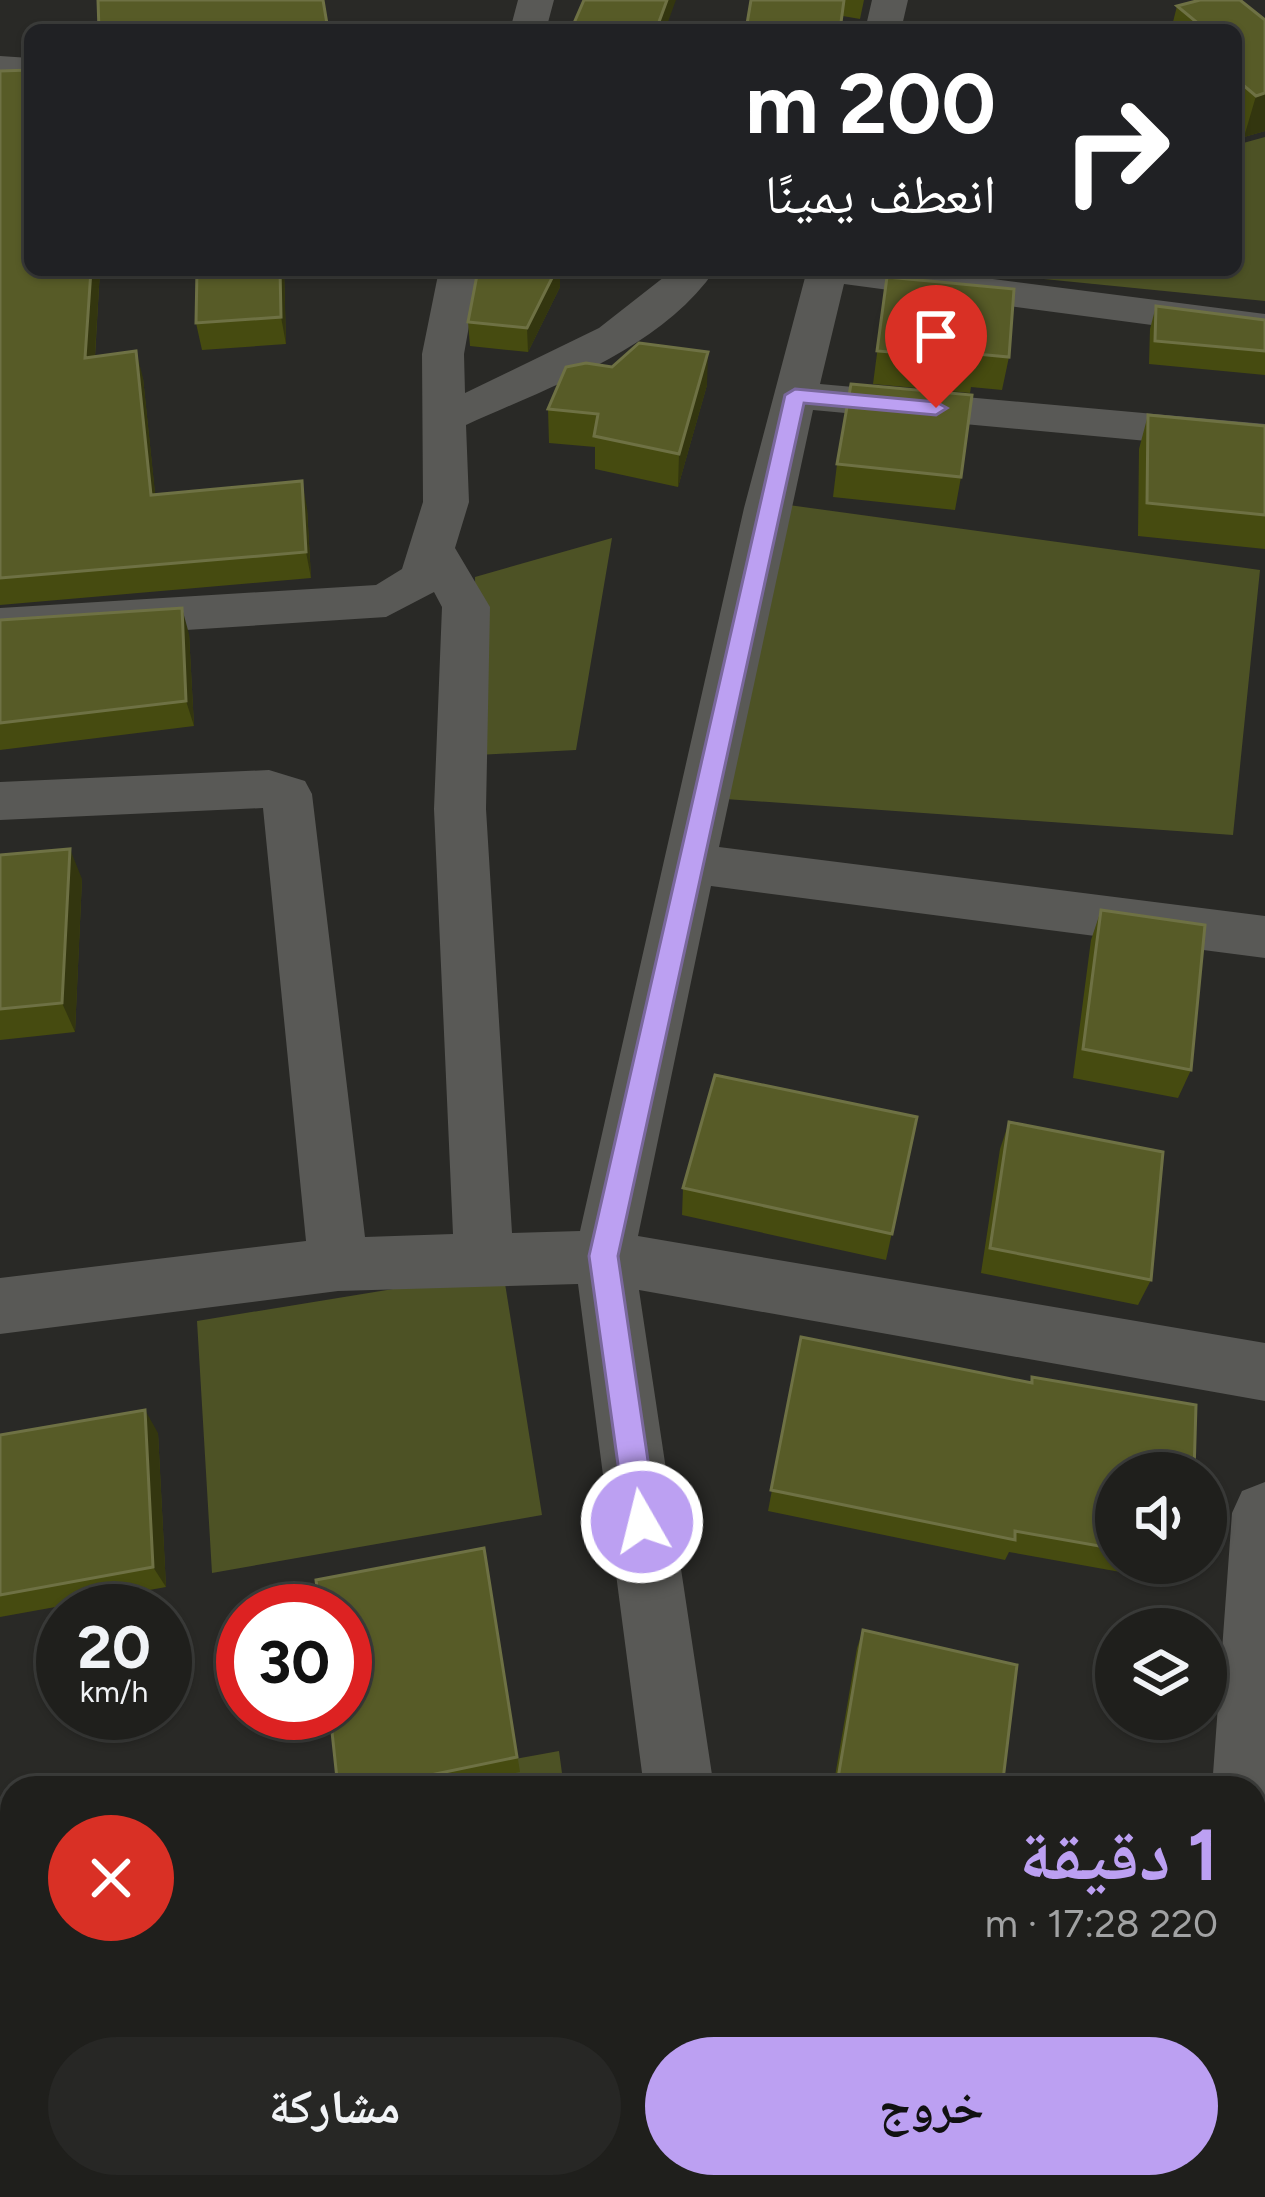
<!DOCTYPE html>
<html lang="ar">
<meta charset="utf-8">
<style>
:root{--surface:#1f1f1c;--page:#272725;--text:#f1f3f6;--muted:#a1a2a3;--line:#3c3d3b;--accent:#bca0f2}
body{margin:0;font-family:Figtree,"Noto Naskh Arabic",sans-serif;background:var(--page);color:var(--text);direction:rtl;height:100vh;display:flex;flex-direction:column;font-size:45px;white-space:nowrap}
*{box-sizing:border-box;margin:0}
p{font-size:39px;color:var(--muted)}
.icon{flex:none;width:66px;height:66px;fill:none;stroke:currentColor;stroke-width:2;stroke-linecap:round;stroke-linejoin:round}
.map{position:relative;flex:1;overflow:hidden;direction:ltr}
.details{position:absolute;left:0px;top:1776px;width:1266px;height:423px;display:flex;flex-direction:column;background:var(--surface);border-radius:36px 36px 0 0;box-shadow:0 3px 9px #0004,0 0 0 3px var(--line);direction:rtl}
.details>*{flex:none}
.top-card{position:absolute;left:24px;top:24px;width:1218px;height:252px;border-radius:18px;box-shadow:0 3px 9px #0004,0 0 0 3px var(--line);direction:rtl;background:#202124;color:#fff;overflow:hidden}
.tools{position:absolute;left:1095px;top:1452px;display:grid;gap:24px}
.tools a{display:grid;place-items:center;width:132px;height:132px;border-radius:50%;background:var(--surface);box-shadow:0 3px 9px #0004,0 0 0 3px var(--line);font-size:60px}
.speed{position:absolute;left:36px;top:1584px;display:flex;gap:24px;font-size:60px;font-weight:700;text-align:center}
.speed>*{display:grid;place-content:center;width:156px;height:156px;border-radius:50%;background:var(--surface);box-shadow:0 3px 9px #0004,0 0 0 3px var(--line);line-height:1}
.speed small{font-size:30px;font-weight:400}
.speed .limit{border:18px solid #d22;background:#fff;color:#111}
.pin{position:absolute;display:grid;place-items:center;width:102px;height:102px;color:#fff;margin:-123px -51px;border-radius:50% 50% 50% 0;rotate:-45deg;box-shadow:0 0 12px #0007}
.pin .icon{rotate:45deg}
.me{position:absolute;width:132px;margin:-66px;rotate:352deg;stroke-linejoin:round;filter:drop-shadow(0 0 9px #0008)}
.turn{display:flex;align-items:center;gap:42px;height:252px;padding:0 48px;font-size:54px}
.turn .icon{width:156px;height:156px;stroke-width:2.5}
.turn b{display:block;font-size:84px;line-height:102px}
.round{display:grid;place-items:center;flex:none;width:126px;height:126px;border-radius:63px;background:var(--page)}
.summary{display:flex;align-items:center;justify-content:space-between;height:204px;padding:0 48px}
h1{font-size:72px;font-weight:700;line-height:90px;color:var(--accent)}
.primary-button{display:flex;gap:24px;margin-top:auto;padding:24px 48px}
.primary-button a{flex:1;height:138px;border-radius:72px;background:var(--accent);color:#111;font-size:48px;font-weight:700;line-height:138px;text-align:center}
.primary-button a+a{background:var(--page);color:var(--text)}
.map>svg:first-child{display:block}
.green{fill:#4d5225}
.lines{fill:none;stroke-linecap:round;stroke-linejoin:round}
.street{fill:#595956;fill-rule:evenodd}
.wall{fill:#464b10}
.shaded-wall{fill:#33360f}
.building{fill:#575b27;stroke:#6e7144;stroke-width:3}
.route{fill:#bca0f2;stroke:#7a689d;stroke-width:3}
</style>
<div class="map">
<svg width="1265" height="2197" viewBox="0 0 1265 2197">
<rect width="100%" height="100%" fill="#292926"/>
<path class="green" d="M1265,137V301L953,270H1236V145Z
M767,502L1260,570L1233,835L697,797Z
M612,538L576,750L477,755L475,577Z
M503,1271L542,1515L212,1573L197,1321Z
M559,1751L564,1788H355Z
M12,1850V2187H86L36,2197H0V1853Z
M210,2187H623L625,2197H211Z"/>
<g class="lines">
<path class="street" d="M518,0H554L546,30H510Z
M872,0H908L901,30H865Z
M0,56L30,58V80L0,78Z
M439,270H479L464,354L465,393L599,328L673,270H715C660,350 551,386 466,425L469,502L455,548L490,607L486,809L512,1233L580,1231L744,508L807,270H923L1265,314V340L844,284L820,384L1265,424V452L813,410L719,847L1265,916V958L711,886L638,1236L1265,1343V1401L639,1290L714,1788H644L578,1284L338,1291L0,1334V1278L306,1241L263,808L0,820V782L269,770L305,781L312,794L365,1237L453,1234L434,809L442,607L434,592L386,617L0,642V608L376,585L402,569L423,502L422,354Z
M1265,1482V1816L1254,1820V1788H1212L1232,1513L1242,1491Z
M1254,1963L1265,1965V2041L1254,2037Z
M693,2187H771L773,2197H695Z"/>
</g>
<path class="wall" d="M751,0H864L860,19Z
M1177,6L1265,20V131L1244,137L1236,130V30H1171Z
M0,71L30,270H100L95,357L143,378L155,494L307,508L311,578L0,605Z
M197,270H284L286,344L202,350L196,323Z
M478,270H560V287L528,352L470,346L468,322Z
M887,277L1009,357L1002,390L971,387L970,393L873,384Z
M1156,306L1265,320V375L1149,364L1150,329Z
M707,385L678,487L595,469V447L549,443L548,409Z
M1148,415L1265,426V549L1138,536L1139,449Z
M837,464L961,477L955,510L833,497Z
M0,620L189,634L194,726L0,750Z
M0,855L82,879L75,1032L0,1040Z
M1101,910L1191,1070L1178,1098L1073,1078L1091,940Z
M917,1117L886,1260L682,1215L683,1188Z
M1009,1122L1151,1280L1138,1305L981,1273L1000,1149Z
M801,1337L1030,1382L1032,1377L1116,1473V1563H1190L1176,1582L1009,1552L1005,1560L768,1511Z
M158,1433L166,1587L0,1617V1435Z
M484,1548L520,1772L446,1788H338Z
M863,1630L1002,1788H833L857,1648Z
M833,2187H1022L1021,2197H853L832,2192Z
M1091,2187H1254L1258,2197H1091Z"/>
<path class="shaded-wall" d="M667,0H676L665,30H656Z
M1265,93V131L1244,137L1256,96Z
M91,270H100L93,385L85,358Z
M280,270H284L286,344L281,317Z
M556,270H560V287L528,352L527,328Z
M136,351L143,378L158,521L151,495Z
M708,352L707,385L678,487L679,454Z
M302,481L307,508L311,578L306,552Z
M182,608L189,634L194,726L186,701Z
M70,849L82,879L75,1032L62,1003Z
M145,1410L158,1433L166,1587L153,1567Z"/>
<path class="building" d="M98,0H323L328,30H99Z
M584,0H667L656,30H571Z
M751,0H844L840,30H746Z
M1200,0H1240L1265,20V93L1256,96L1236,79V30H1206L1177,6Z
M30,70V270H91L85,358L136,351L151,495L302,481L306,552L0,578V71Z
M197,270H280L281,317L196,323Z
M478,270H556L527,328L468,322Z
M887,277L1014,289L1009,357L977,354L976,359L877,351Z
M1156,306L1265,320V351L1155,341Z
M639,343L708,352L679,454L594,436L598,414L548,409L566,367L586,363L612,367Z
M851,384L972,395L961,477L837,464Z
M1148,415L1265,426V515L1147,503Z
M182,608L186,701L0,723V620Z
M70,849L62,1003L0,1009V855Z
M1101,910L1205,925L1191,1070L1083,1049Z
M715,1075L917,1117L892,1234L683,1188Z
M1009,1122L1163,1152L1151,1280L990,1248Z
M801,1337L1032,1383V1377L1196,1405L1194,1473H1116V1549L1015,1531V1540L771,1490Z
M145,1410L153,1567L0,1595V1435Z
M484,1548L517,1757L368,1788H338L330,1713H345V1611H320L316,1580Z
M863,1630L1017,1665L1002,1788H879L838,1778Z
M1254,2119L1256,2120L1258,2197H1106V2187H1254Z
M839,2187H1022L1021,2197H874Z"/>
<path class="route" d="M795,389L936,402L947,408L936,415L804,403L618,1256L657,1522L653,1533L642,1537L631,1533L626,1522L589,1256L785,395Z"/>
</svg>
<div class="tools">
<a><svg class="icon" aria-label="sound" viewBox="0 0 24 24"><path d="M4 9h4l5-4v14l-5-4H4zM17 9q2 3 0 6"/></svg></a>
<a><svg class="icon" aria-label="layers" viewBox="0 0 24 24"><path d="M12 4l9 5-9 5-9-5zM3 14l9 5 9-5"/></svg></a>
</div>
<div class="speed"><div>20<small>km/h</small></div><div class="limit">30</div></div>
<div class="pin" style="left:936px;top:408px;background:#d93025"><svg class="icon" aria-label="arrive" viewBox="0 0 24 24"><path d="M6 21V4h12l-3 4 3 4H6"/></svg></div>
<svg class="me" style="left:642px;top:1522px" viewBox="-20 -20 40 40"><circle r="17" fill="#bca0f2" stroke="#fff" stroke-width="3"/><path d="M0-11L8 9 0 5-8 9z" fill="#fff"/></svg>
<div class="top-card">
<div class="turn"><svg class="icon" aria-label="right" viewBox="0 0 24 24"><path d="M7 20v-9h11M14 6l5 5-5 5"/></svg><div><b>200 m</b>انعطف يمينًا</div></div>
</div>
<section class="details">
<div class="summary"><div><h1>1 دقيقة</h1><p>220 m · 17:28</p></div><a class="round" style="background:#d93025;color:#fff"><svg class="icon" aria-label="close" viewBox="0 0 24 24"><path d="M6 6l12 12M18 6L6 18"/></svg></a></div>
<div class="primary-button"><a>خروج</a><a>مشاركة</a></div>
</section>
</div>
